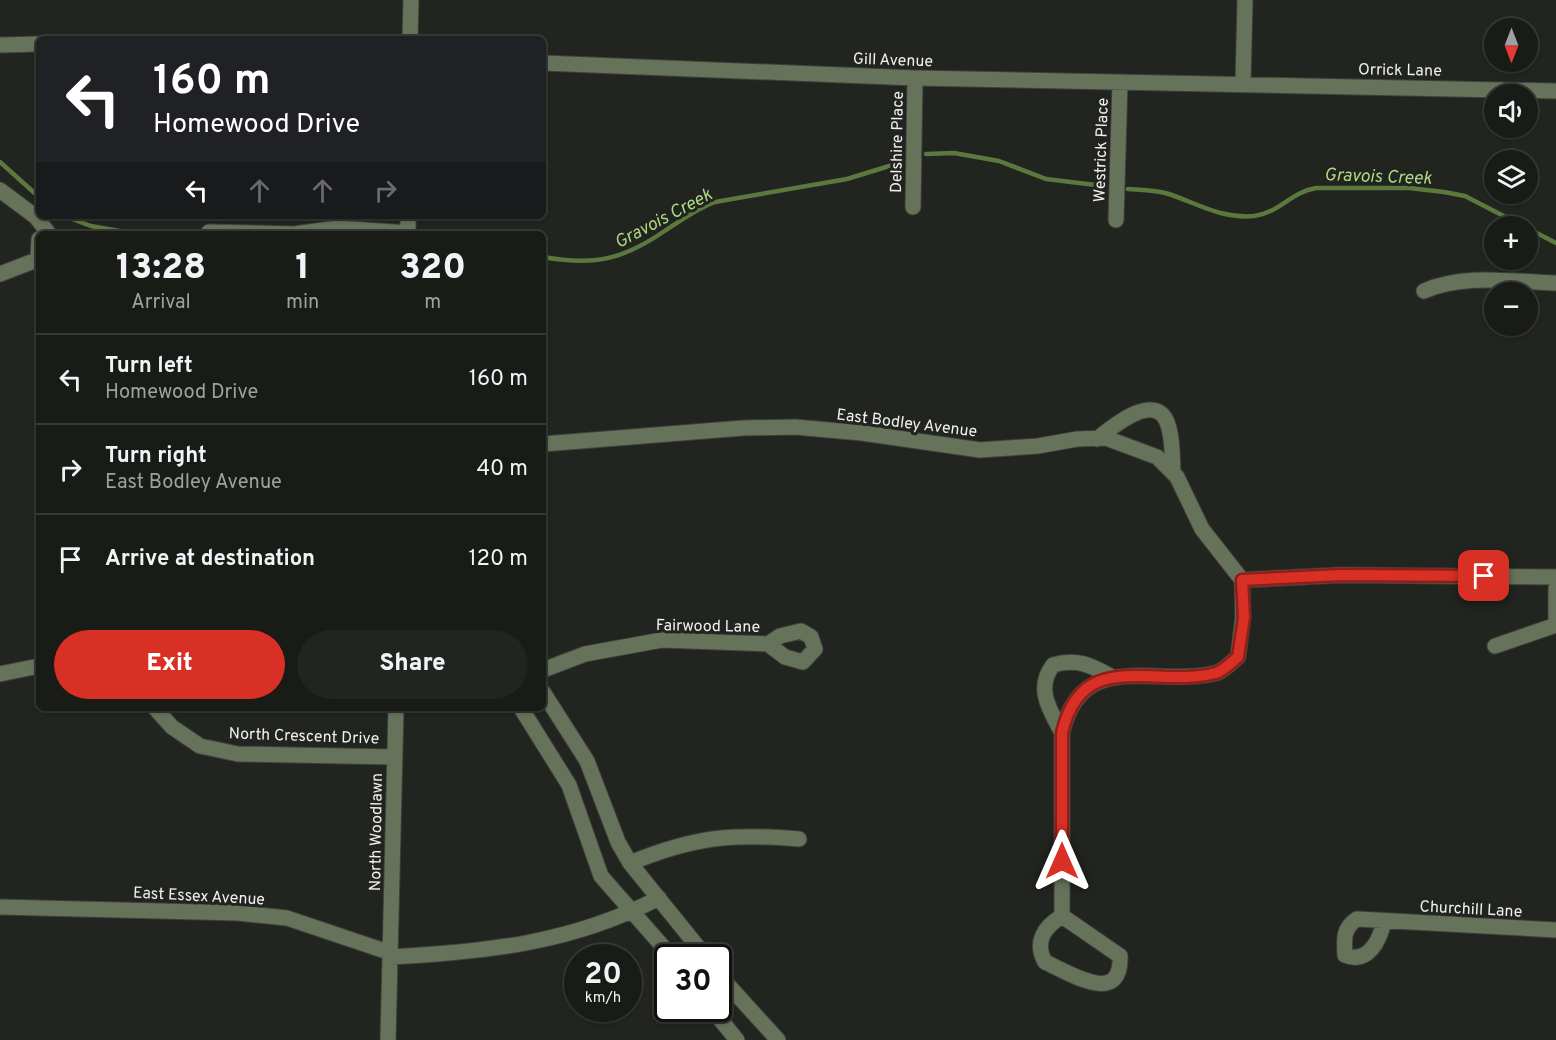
<!DOCTYPE html>
<meta charset="utf-8">
<style>
:root{--surface:#191b17;--page:#222420;--text:#f1f3f6;--muted:#9fa1a1;--line:#373936;--accent:#d93025}
body{margin:0;font-family:Overpass,sans-serif;background:var(--page);color:var(--text);height:100vh;display:flex;flex-direction:column;font-size:22px;white-space:nowrap}
*{box-sizing:border-box;margin:0}
p{font-size:20px;color:var(--muted)}
.icon{flex:none;width:33px;height:33px;fill:none;stroke:currentColor;stroke-width:2;stroke-linecap:round;stroke-linejoin:round}
.map{position:relative;flex:1;overflow:hidden}
.panel{position:absolute;left:36px;top:231px;width:510px;height:480px;display:flex;flex-direction:column;background:var(--surface);border-radius:9px;box-shadow:0 2px 4px #0004,0 0 0 2px var(--line)}
.panel>*{flex:none}
.hud{position:absolute;left:36px;top:36px;width:510px;height:183px;border-radius:9px;box-shadow:0 2px 4px #0004,0 0 0 2px var(--line);background:#202124;color:#fff;overflow:hidden}
.needle{width:39px;rotate:180deg}
.tools{position:absolute;left:1484px;top:18px;display:grid;gap:12px}
.tools a{display:grid;place-items:center;width:54px;height:54px;border-radius:50%;background:var(--surface);box-shadow:0 2px 4px #0004,0 0 0 2px var(--line);font-size:30px}
.speed{position:absolute;left:564px;top:944px;display:flex;gap:12px;font-size:30px;font-weight:700;text-align:center}
.speed>*{display:grid;place-content:center;width:78px;height:78px;border-radius:50%;background:var(--surface);box-shadow:0 2px 4px #0004,0 0 0 2px var(--line);line-height:1}
.speed small{font-size:15px;font-weight:400}
.speed .limit{border:3px solid #111;border-radius:9px;background:#fff;color:#111}
.pin{position:absolute;display:grid;place-items:center;width:51px;height:51px;color:#fff;margin:-26px;border-radius:12px;box-shadow:0 3px 9px #0006}
.me{position:absolute;width:66px;margin:-33px;rotate:0deg;stroke-linejoin:round;filter:drop-shadow(0 0 4px #0008)}
.turn{display:flex;align-items:center;gap:21px;height:126px;padding:0 18px;font-size:27px}
.turn .icon{width:78px;height:78px;stroke-width:2.5}
.turn b{display:block;font-size:42px;line-height:51px}
.lanes{display:flex;align-items:center;height:57px;padding:0 18px;background:#0003;justify-content:center;gap:30px;direction:ltr}
.lanes .off{opacity:.35}
.eta{display:flex;justify-content:space-evenly;align-items:center;height:102px;text-align:center}
.eta b{font-size:36px;font-weight:800;line-height:42px}
.cta{display:flex;gap:12px;margin-top:auto;padding:12px 18px}
.cta a{flex:1;height:69px;border-radius:36px;background:var(--accent);color:#fff;font-size:24px;font-weight:800;line-height:69px;text-align:center}
.cta a+a{background:var(--page);color:var(--text)}
ul{padding:0;list-style:none}
li{display:flex;align-items:center;gap:18px;height:90px;padding:0 18px;border-top:2px solid var(--line)}
li div{flex:1}
li b{display:block;font-size:22px}
li em{font-style:normal}
.map>svg:first-child{display:block}
.lines{fill:none;stroke-linecap:round;stroke-linejoin:round}
.stream{stroke:#5b783e;stroke-width:4.5}
.minor-casing{stroke:#3e413c;stroke-width:17}
.minor{stroke:#66735a;stroke-width:15}
.route-casing{stroke:#8d1f18;stroke-width:15}
.route{stroke:#d93025;stroke-width:10}
.labels{text-anchor:middle;stroke-width:6;stroke-linejoin:round;paint-order:stroke}
.street-label{font-size:16px;fill:#f0f1ee;stroke:#21241f}
.water-label{font-size:18px;font-style:italic;fill:#aed884;stroke:#21241f}
</style>
<div class="map">
<svg width="1556" height="1040" viewBox="0 0 1556 1040">
<rect width="100%" height="100%" fill="#21241f"/>
<g class="lines">
<path class="stream" d="M926,154L954,153L999,161L1046,179L1104,186
M0,162L39,197
M1128,189C1142,190 1156,190 1169,194C1198,204 1222,219 1254,216C1279,213 1291,192 1316,188H1409L1444,192L1465,196L1523,226
M64,216L91,226L136,234
M1527,228L1556,243
M543,257C594,266 623,260 666,230C682,220 696,209 715,202L847,179L899,163"/>
<defs>
<path id="minor" d="M410,39L411,0
M0,45L39,44
M543,63L915,78L1556,91
M1243,83L1245,0
M0,190L36,217L49,234
M913,207L915,78
M408,216V234
M1116,220L1120,82
M209,232L294,234L338,228L408,233
M38,260L39,239
M0,274L39,259
M1424,291C1464,273 1514,282 1556,283
M1097,439C1112,427 1157,389 1168,425C1173,439 1172,457 1173,472
M543,444L743,428L795,427L862,433L980,450L1038,446L1077,439L1106,438L1157,457L1177,477L1202,529L1242,580
M1242,580L1341,575L1556,577
M1556,588V625
M1495,646L1556,625
M543,670L585,654L662,640L768,644L785,657L803,662L815,649L811,637L801,631L780,636L768,644
M0,674L39,666
M543,692L587,761L618,842L630,863L706,957
M155,708L172,727L200,746L238,754L395,757
M521,708L569,785L601,876L672,957
M1062,733C1050,710 1035,689 1053,665C1077,658 1091,665 1112,677
M630,863C694,837 731,833 799,839
M0,907L238,913L287,918L391,953
M1062,916L1120,956C1122,1008 1068,972 1045,962C1034,942 1044,927 1062,916V733C1082,647 1155,688 1216,673C1223,671 1232,662 1238,657L1243,617L1242,580
M1384,921C1380,940 1368,965 1345,955C1344,939 1343,928 1357,919L1556,930
M390,957C487,952 572,943 659,898
M718,974L778,1040
M711,1008L737,1040
M388,1040L396,708"/>
</defs>
<use href="#minor" class="minor-casing"/>
<use href="#minor" class="minor"/>
</g>
<g class="lines">
<defs>
<path id="route" d="M1062,861V733C1082,646 1154,689 1216,673C1223,671 1232,662 1238,657L1244,617L1242,580L1341,575L1484,576"/>
</defs>
<use href="#route" class="route-casing"/>
<use href="#route" class="route"/>
</g>
<g class="labels">
<g class="street-label">
<text transform="translate(893 59) rotate(2)" y="6">Gill Avenue</text>
<text transform="translate(1400 69) rotate(1)" y="6">Orrick Lane</text>
<text transform="translate(896 142) rotate(-89)" y="6">Delshire Place</text>
<text transform="translate(1100 150) rotate(-88)" y="6">Westrick Place</text>
<text transform="translate(907 422) rotate(7)" y="6">East Bodley Avenue</text>
<text transform="translate(708 625) rotate(1)" y="6">Fairwood Lane</text>
<text transform="translate(304 735) rotate(2)" y="6">North Crescent Drive</text>
<text transform="translate(375 832) rotate(-89)" y="6">North Woodlawn</text>
<text transform="translate(199 895) rotate(3)" y="6">East Essex Avenue</text>
<text transform="translate(1471 908) rotate(3)" y="6">Churchill Lane</text>
</g>
<g class="water-label">
<text transform="translate(1378 176) rotate(2)" y="6">Gravois Creek</text>
<text transform="translate(663 218) rotate(-28)" y="6">Gravois Creek</text>
</g>
</g>
</svg>
<div class="tools">
<a><svg class="needle" viewBox="-14 -14 28 28"><path d="M0-13l5 13h-10z" fill="#e53935"/><path d="M0 13l5-13h-10z" fill="#9fa1a1"/></svg></a>
<a><svg class="icon" aria-label="sound" viewBox="0 0 24 24"><path d="M4 9h4l5-4v14l-5-4H4zM17 9q2 3 0 6"/></svg></a>
<a><svg class="icon" aria-label="layers" viewBox="0 0 24 24"><path d="M12 4l9 5-9 5-9-5zM3 14l9 5 9-5"/></svg></a>
<a>+</a>
<a>−</a>
</div>
<div class="speed"><div>20<small>km/h</small></div><div class="limit">30</div></div>
<div class="pin" style="left:1484px;top:576px;background:#d93025"><svg class="icon" aria-label="arrive" viewBox="0 0 24 24"><path d="M6 21V4h12l-3 4 3 4H6"/></svg></div>
<svg class="me" style="left:1062px;top:861px" viewBox="-20 -20 40 40"><path d="M0-17L14 15 0 8-14 15z" fill="#d93025" stroke="#fff" stroke-width="4"/></svg>
<div class="hud">
<div class="turn"><svg class="icon" aria-label="left" viewBox="0 0 24 24"><path d="M17 20v-9H6M10 6l-5 5 5 5"/></svg><div><b>160 m</b>Homewood Drive</div></div>
<div class="lanes"><svg class="icon" aria-label="left" viewBox="0 0 24 24"><path d="M17 20v-9H6M10 6l-5 5 5 5"/></svg><svg class="icon off" aria-label="ahead" viewBox="0 0 24 24"><path d="M12 20V5M6 11l6-6 6 6"/></svg><svg class="icon off" aria-label="ahead" viewBox="0 0 24 24"><path d="M12 20V5M6 11l6-6 6 6"/></svg><svg class="icon off" aria-label="right" viewBox="0 0 24 24"><path d="M7 20v-9h11M14 6l5 5-5 5"/></svg></div>
</div>
<section class="panel">
<div class="eta">
<div><b>13:28</b><p>Arrival</p></div>
<div><b>1</b><p>min</p></div>
<div><b>320</b><p>m</p></div>
</div>
<ul>
<li><svg class="icon" aria-label="left" viewBox="0 0 24 24"><path d="M17 20v-9H6M10 6l-5 5 5 5"/></svg><div><b>Turn left</b><p>Homewood Drive</p></div><em>160 m</em></li>
<li><svg class="icon" aria-label="right" viewBox="0 0 24 24"><path d="M7 20v-9h11M14 6l5 5-5 5"/></svg><div><b>Turn right</b><p>East Bodley Avenue</p></div><em>40 m</em></li>
<li><svg class="icon" aria-label="arrive" viewBox="0 0 24 24"><path d="M6 21V4h12l-3 4 3 4H6"/></svg><div><b>Arrive at destination</b></div><em>120 m</em></li>
</ul>
<div class="cta"><a>Exit</a><a>Share</a></div>
</section>
</div>
